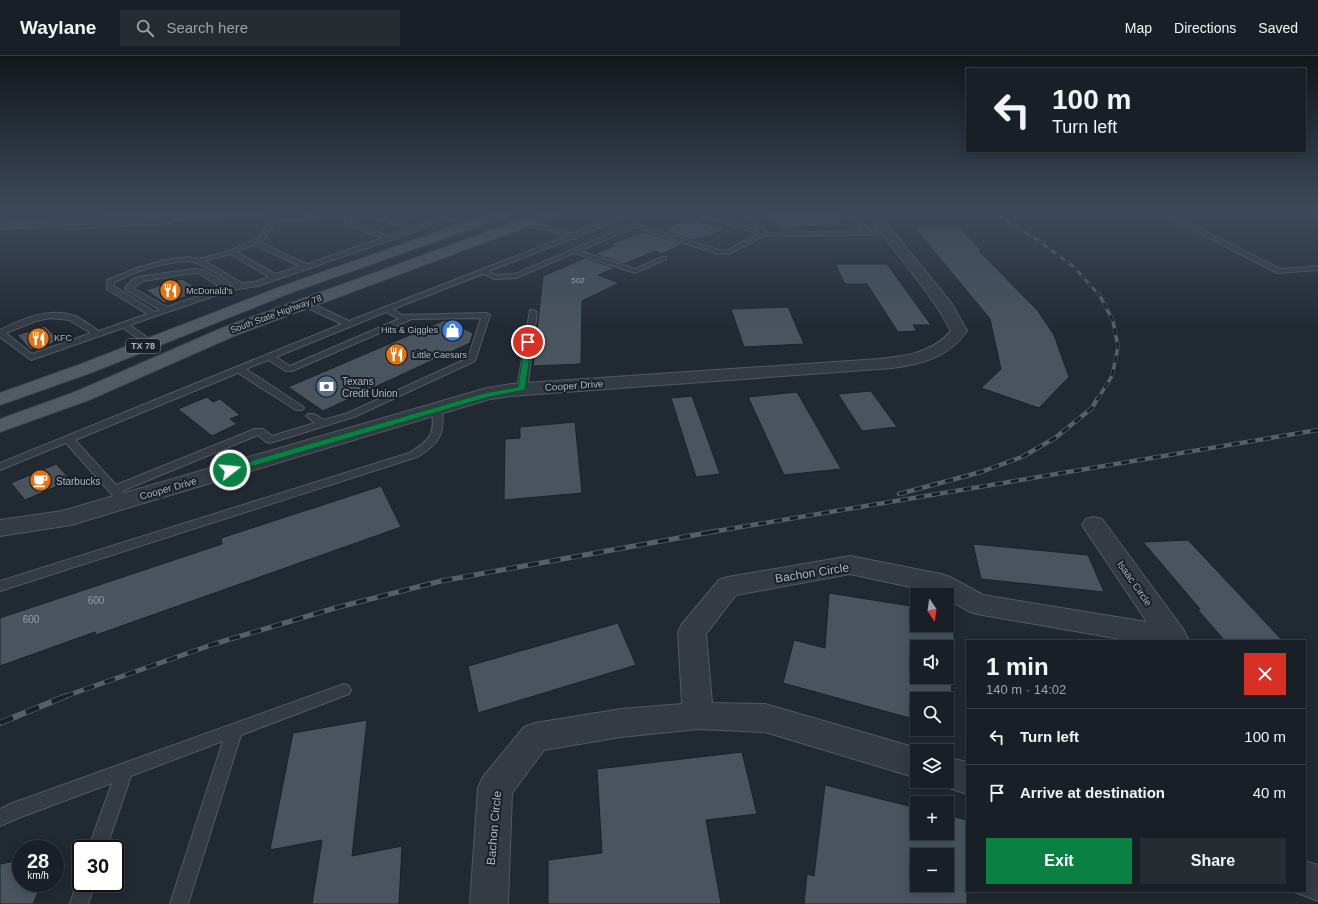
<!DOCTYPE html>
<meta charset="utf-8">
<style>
:root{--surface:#191f26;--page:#262c32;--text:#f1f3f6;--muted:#9fa2a7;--line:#373d43;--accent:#0b8043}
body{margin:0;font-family:Arial,sans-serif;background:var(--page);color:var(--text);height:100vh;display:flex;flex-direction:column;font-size:15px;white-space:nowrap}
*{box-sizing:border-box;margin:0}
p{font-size:13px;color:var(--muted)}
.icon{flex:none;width:22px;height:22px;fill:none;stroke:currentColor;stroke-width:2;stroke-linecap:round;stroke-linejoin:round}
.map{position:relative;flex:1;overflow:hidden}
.sheet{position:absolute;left:966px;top:584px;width:340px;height:252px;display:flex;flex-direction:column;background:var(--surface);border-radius:0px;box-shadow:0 2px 10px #0003,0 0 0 1px var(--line)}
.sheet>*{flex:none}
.hud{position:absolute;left:966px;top:12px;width:340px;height:84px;border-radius:0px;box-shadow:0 2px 10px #0003,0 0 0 1px var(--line);background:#191f26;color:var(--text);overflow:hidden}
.needle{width:26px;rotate:167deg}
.controls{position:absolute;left:910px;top:532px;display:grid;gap:8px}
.controls a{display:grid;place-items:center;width:44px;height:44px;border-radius:0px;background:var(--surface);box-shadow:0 2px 10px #0003,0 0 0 1px var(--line);font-size:20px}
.speed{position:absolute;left:12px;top:784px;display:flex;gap:8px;font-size:20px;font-weight:700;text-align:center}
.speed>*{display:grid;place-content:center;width:52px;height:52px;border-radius:50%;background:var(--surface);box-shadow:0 2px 10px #0003,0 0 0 1px var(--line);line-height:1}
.speed small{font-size:10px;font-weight:400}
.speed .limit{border:2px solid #111;border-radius:6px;background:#fff;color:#111}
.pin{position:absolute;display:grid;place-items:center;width:34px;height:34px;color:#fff;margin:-17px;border:2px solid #fff;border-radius:50%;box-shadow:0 1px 4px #0007}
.me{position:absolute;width:44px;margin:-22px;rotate:74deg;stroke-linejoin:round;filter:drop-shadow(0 0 3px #0008)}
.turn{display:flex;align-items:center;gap:14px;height:84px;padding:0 20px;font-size:18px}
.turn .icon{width:52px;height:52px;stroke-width:2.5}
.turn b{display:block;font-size:28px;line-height:34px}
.round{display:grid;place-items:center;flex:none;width:42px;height:42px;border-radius:0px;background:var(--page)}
.overview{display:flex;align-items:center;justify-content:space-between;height:68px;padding:0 20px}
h1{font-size:24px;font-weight:700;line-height:30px}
.button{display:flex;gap:8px;margin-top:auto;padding:8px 20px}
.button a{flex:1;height:46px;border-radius:0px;background:var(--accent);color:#fff;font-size:16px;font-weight:700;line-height:46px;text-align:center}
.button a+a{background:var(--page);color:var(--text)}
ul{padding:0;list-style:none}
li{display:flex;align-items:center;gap:12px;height:56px;padding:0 20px;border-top:1px solid var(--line)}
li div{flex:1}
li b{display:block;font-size:15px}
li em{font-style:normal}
header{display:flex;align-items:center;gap:24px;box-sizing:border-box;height:56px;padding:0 20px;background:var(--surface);border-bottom:1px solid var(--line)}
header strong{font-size:19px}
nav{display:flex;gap:22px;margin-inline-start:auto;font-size:14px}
.search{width:280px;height:36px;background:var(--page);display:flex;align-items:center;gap:10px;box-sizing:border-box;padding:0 14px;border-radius:0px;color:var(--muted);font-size:15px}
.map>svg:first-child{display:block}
.building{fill:#49545f;stroke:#1b222a;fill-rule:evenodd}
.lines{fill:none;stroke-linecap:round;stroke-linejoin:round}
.service-casing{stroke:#515962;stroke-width:2}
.minor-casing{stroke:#515962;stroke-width:2}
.secondary-casing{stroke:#515962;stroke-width:2}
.primary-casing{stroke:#3d444e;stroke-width:2}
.service{fill:#343b44;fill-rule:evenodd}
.minor{fill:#343b44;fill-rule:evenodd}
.secondary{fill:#424b57;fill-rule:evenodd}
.primary{fill:#525a64;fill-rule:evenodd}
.rail-far4-casing{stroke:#56606b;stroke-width:3}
.rail-far3-casing{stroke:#56606b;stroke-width:3.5}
.rail-far2-casing{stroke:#56606b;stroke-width:4.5}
.rail-far1-casing{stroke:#56606b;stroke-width:5}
.rail-casing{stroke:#56606b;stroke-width:6}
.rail-far4{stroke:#192028;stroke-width:2;stroke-dasharray:5.5;stroke-linecap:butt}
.rail-far3{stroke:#192028;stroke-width:2.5;stroke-dasharray:7;stroke-linecap:butt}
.rail-far2{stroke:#192028;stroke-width:3;stroke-dasharray:8;stroke-linecap:butt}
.rail-far1{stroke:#192028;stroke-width:3.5;stroke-dasharray:11;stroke-linecap:butt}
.rail{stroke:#192028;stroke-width:4.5;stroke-dasharray:14;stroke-linecap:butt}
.route{fill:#0b8043;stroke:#07532c}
.labels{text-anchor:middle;stroke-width:4;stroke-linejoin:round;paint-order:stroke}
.number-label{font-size:8px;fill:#959ea8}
.far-poi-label{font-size:9px;fill:#aeb6c1;stroke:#192028;text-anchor:start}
.far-street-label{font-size:9px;fill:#aeb6c1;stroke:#192028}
.shield{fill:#192028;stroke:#818993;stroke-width:1}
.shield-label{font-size:9px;font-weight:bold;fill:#aeb6c1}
.poi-label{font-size:10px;fill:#aeb6c1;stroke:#192028;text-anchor:start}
.street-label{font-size:10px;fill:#aeb6c1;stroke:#192028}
.near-number-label{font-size:10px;fill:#959ea8}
.near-street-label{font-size:12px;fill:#aeb6c1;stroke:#192028}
</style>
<header>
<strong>Waylane</strong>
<div class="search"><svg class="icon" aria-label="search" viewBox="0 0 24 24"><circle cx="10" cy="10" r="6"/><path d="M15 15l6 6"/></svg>Search here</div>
<nav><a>Map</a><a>Directions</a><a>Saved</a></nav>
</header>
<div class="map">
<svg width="1318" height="848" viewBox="0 0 1318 848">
<rect width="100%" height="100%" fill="#212933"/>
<path class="building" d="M766,155H840V168L781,173Z
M694,164L724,173L701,183L698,182L693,184L665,175L677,167Z
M914,171H959L982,195H979L1038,255L1054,279L1069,321L1039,352L981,332L1001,313L990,263Z
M643,176L683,188L662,198L655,195L624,208L594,198L615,190L611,188Z
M585,202L615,212L598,219L619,227L582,245L581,308L533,310L543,220Z
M835,208H887L931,269H913L917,275L898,276L867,228H845Z
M182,223L201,234L197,235L199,237L164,247L146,234Z
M788,251L804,288L744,291L731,253Z
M445,264L473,277L470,287L323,355L288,331Z
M45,270L60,285L31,294L17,279Z
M871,335L897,371L862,375L838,338Z
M797,336L841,413L784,419L748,341Z
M692,340L720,418L696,421L671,342Z
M207,341L213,346L220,343L240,359L230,363L237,368L212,380L178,353Z
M575,366L582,437L504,444L505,383L520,382V371Z
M56,408L71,424L25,444L11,427Z
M381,430L401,471L96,579L95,576L0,610V562L222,488L221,482Z
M1188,484L1283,585H1225L1198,554L1200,553L1143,486Z
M973,488L1088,499L1104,536L981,523Z
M829,537L917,551V569H947V555L951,556L956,598H953L950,673H947V643H917V664L783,627L794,584L825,592ZM917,591H947V621H917Z
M618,567L636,609L478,657L468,610Z
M367,664L352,800L402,790L399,848H312L322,784L270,794L293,677Z
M742,696L757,758L706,764L721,848H548V804L602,797L597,713Z
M825,729L917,752V777H947V759L967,764V848H804L807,818L814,820ZM917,799H947V829H917Z
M21,804V827H42L33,848H0V808Z"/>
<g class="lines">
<defs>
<path id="service" d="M275,155H281L278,161L348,156L349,155H369L414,171L444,161L457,162L473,169L470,171L454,165H445L258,230L231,234L130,269L152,285L153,287L149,290L123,272L31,304L0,281V274C23,263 49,251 75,260C83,264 91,270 99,275L147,258L107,233V224L137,212L165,204L188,201L199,203L229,195L259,182ZM368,159L408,173L388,180L350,165L353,160ZM346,160L344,165L346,168L382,182L307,208L259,186L264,184L276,165ZM254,189L300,210L276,218L236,196ZM230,198L269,221L254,226L242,227L205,205ZM188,205C205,207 219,220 234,229L229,230L205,214L193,213L138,221L132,224L125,232L126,234L160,254L155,256L114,230V227C136,214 162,207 188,205ZM193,217L200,218L222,232L167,251L133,232L143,225ZM50,262L69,264L91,277L32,298L6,277L36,265Z
M630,155H639L576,181V183H571L489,215L496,219L515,218L634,167L719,194H728L758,178L686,155H696L758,174L743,155H749L767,177L863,175L842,155H849L870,174H886L889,176L886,178L869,179L764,180L731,197L718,198L634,171L580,195L635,213L662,201H666V203L635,217L574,197L516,222L495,223L483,218L393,253L402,259L486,257L490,259L475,305L354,361L270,387L266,386L258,379L122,435L125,439L123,442H115L66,387L0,414V407L342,268L301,249V245H307L349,265L565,181L548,174L519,169V167L549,170L571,178ZM386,256L399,263L290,310L276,301ZM481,262L468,302L348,357L324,364L314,358H308L306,360L315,367L272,380L263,373H255L116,429L75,384L238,317L296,354H302L304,352L302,350L246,313L268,304L286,315H292L412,263Z
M1156,155H1164L1281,213L1318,210V214L1277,217Z
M174,159L179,160L172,167L66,173L63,171L74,163L77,165L73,169L170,163Z
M530,254H533L537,256L527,333L522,336L517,333Z
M437,350L442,353C445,379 439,388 417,401L0,535V525L409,397C431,384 435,378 432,353Z
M344,628L349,630L351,634L349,638L241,679L188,848H170L223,685L131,720L106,793H88L112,727L21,761L0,770V753L10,748Z
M79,820H81V827H95L88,848H70Z"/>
<path id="minor" d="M14,155L4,165L0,166L1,155Z
M866,155H878L891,173L952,248L967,275C949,301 922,308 892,312L511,340L490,343L71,469L0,480V464L62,455L487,332L511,328L879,303C906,300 932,297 951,275C928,231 893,196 866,155Z
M1094,461L1102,463L1183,573L1189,585H1132L977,558L968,555L947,543V539H939L934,536L850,518L736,539L706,578L712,647L765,648L917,692L925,695H917V722L765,676L698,673L621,681L544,694L512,737L508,848H470L478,732L483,721L524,671L535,667L621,653L682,648L678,576L682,568L719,524L728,521L850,500L941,518L950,521L983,539L1147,566L1082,469L1086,463Z
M947,701L967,706V738L935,727V725H947Z
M1305,805L1318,809V845L1292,835H1305Z"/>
<path id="secondary" d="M188,155H266L264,158L260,159L0,173V165Z"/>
<path id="primary" d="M497,155H515L513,158L290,237L93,316L0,349V337L81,308L280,231Z
M545,155H563L561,158L234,280L89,344L0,376V363L75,336L222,272Z"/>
</defs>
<use href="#service" class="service-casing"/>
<use href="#minor" class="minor-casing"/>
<use href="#secondary" class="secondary-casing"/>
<use href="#primary" class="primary-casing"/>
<use href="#service" class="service"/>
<use href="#minor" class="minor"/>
<use href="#secondary" class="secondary"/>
<use href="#primary" class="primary"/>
<defs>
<path id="rail-far4" d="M992,155L1039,185L1074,211L1099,239"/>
<path id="rail-far3" d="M1097,344L1112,320L1118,291L1113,265L1099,238"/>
<path id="rail-far2" d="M899,438L981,416L1022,401L1055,382L1092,352L1097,343
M711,476L1318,374"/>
<path id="rail-far1" d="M63,641L214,588L335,552L441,525L717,475"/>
<path id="rail" d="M0,667L66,640"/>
</defs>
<use href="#rail-far4" class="rail-far4-casing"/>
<use href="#rail-far3" class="rail-far3-casing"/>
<use href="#rail-far2" class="rail-far2-casing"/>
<use href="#rail-far1" class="rail-far1-casing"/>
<use href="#rail" class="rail-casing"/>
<use href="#rail-far4" class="rail-far4"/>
<use href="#rail-far3" class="rail-far3"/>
<use href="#rail-far2" class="rail-far2"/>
<use href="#rail-far1" class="rail-far1"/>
<use href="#rail" class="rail"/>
</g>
<linearGradient id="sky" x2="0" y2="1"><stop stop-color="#12171c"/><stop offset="0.57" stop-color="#3d495b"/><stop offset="1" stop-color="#3d495b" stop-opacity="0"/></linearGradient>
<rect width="1318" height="274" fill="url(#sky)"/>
<path class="route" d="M528,284L532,286L525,334L489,341L233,416H226L225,414L226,412L485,337L518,331L525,286Z"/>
<defs>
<symbol id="restaurant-disc" viewBox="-11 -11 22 22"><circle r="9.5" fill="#e8710a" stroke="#192028"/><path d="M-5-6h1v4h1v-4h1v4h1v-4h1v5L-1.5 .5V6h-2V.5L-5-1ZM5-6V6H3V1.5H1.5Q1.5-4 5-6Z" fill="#fff"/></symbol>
<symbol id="shop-disc" viewBox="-11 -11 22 22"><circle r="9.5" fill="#3f7fe0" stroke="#192028"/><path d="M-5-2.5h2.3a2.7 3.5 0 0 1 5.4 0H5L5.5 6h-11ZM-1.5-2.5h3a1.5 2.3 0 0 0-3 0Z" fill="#fff"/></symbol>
<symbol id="bank-disc" viewBox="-11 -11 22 22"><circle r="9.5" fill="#5c6f8a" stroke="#192028"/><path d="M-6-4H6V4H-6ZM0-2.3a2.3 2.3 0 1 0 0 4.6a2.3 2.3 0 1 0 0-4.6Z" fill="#fff"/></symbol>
<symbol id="cafe-disc" viewBox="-11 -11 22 22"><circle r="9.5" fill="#e8710a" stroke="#192028"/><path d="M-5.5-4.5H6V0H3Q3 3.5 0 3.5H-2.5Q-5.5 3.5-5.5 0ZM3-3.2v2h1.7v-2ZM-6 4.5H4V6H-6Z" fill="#fff"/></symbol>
</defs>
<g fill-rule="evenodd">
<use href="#restaurant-disc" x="158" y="222" width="25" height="25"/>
<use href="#shop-disc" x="440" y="262" width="25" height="25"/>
<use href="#restaurant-disc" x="26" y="270" width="25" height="25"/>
<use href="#restaurant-disc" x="384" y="286" width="25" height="25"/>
<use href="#bank-disc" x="314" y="318" width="25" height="25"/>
<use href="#cafe-disc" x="28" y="412" width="25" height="25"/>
</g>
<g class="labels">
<g class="number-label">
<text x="578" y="227">502</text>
</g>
<g class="far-poi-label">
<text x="186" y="238">McDonald's</text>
<text x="438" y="277" text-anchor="end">Hits &amp; Giggles</text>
<text x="54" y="285">KFC</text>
<text x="412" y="302">Little Caesars</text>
</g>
<g class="far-street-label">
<text transform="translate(276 258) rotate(-20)" y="3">South State Highway 78</text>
</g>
<rect class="shield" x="126" y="283" width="34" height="14" rx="3"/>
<g class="shield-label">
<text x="143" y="293">TX 78</text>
</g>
<g class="poi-label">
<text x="342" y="329">Texans<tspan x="342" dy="12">Credit Union</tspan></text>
<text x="56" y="429">Starbucks</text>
</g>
<g class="street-label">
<text transform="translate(574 329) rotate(-4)" y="4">Cooper Drive</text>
<text transform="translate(168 432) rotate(-16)" y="4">Cooper Drive</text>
<text transform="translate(1135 527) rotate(55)" y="4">Isaac Circle</text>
</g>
<g class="near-number-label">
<text x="96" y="548">600</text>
<text x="31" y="567">600</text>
</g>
<g class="near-street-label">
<text transform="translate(812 517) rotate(-9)" y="4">Bachon Circle</text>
<text transform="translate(494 772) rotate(-85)" y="4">Bachon Circle</text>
</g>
</g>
</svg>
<div class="controls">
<a><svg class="needle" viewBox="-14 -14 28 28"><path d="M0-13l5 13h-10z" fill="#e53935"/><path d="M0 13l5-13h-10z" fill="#9fa2a7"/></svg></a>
<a><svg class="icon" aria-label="sound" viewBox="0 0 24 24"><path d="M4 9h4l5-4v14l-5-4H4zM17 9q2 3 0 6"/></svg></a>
<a><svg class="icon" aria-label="search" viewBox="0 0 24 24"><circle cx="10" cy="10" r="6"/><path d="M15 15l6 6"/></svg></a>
<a><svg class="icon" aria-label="layers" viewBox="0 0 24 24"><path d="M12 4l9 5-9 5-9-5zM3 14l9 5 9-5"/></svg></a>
<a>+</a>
<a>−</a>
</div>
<div class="speed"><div>28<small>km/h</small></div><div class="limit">30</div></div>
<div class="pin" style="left:528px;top:286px;background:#d93025"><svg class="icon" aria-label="arrive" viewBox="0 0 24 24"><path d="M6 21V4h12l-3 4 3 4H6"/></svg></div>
<svg class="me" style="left:230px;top:414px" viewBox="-20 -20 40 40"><circle r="17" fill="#0b8043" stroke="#fff" stroke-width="3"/><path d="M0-11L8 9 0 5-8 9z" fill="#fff"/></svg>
<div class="hud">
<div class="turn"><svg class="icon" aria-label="left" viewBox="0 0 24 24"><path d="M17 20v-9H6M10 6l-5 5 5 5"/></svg><div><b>100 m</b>Turn left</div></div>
</div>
<section class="sheet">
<div class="overview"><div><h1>1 min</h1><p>140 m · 14:02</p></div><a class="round" style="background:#d93025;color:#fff"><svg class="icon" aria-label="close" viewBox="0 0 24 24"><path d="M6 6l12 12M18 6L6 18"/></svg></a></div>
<ul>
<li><svg class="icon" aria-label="left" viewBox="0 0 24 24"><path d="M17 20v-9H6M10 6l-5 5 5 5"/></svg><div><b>Turn left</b></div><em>100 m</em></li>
<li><svg class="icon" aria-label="arrive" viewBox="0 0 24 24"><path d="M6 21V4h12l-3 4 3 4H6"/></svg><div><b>Arrive at destination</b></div><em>40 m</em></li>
</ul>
<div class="button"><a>Exit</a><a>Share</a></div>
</section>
</div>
